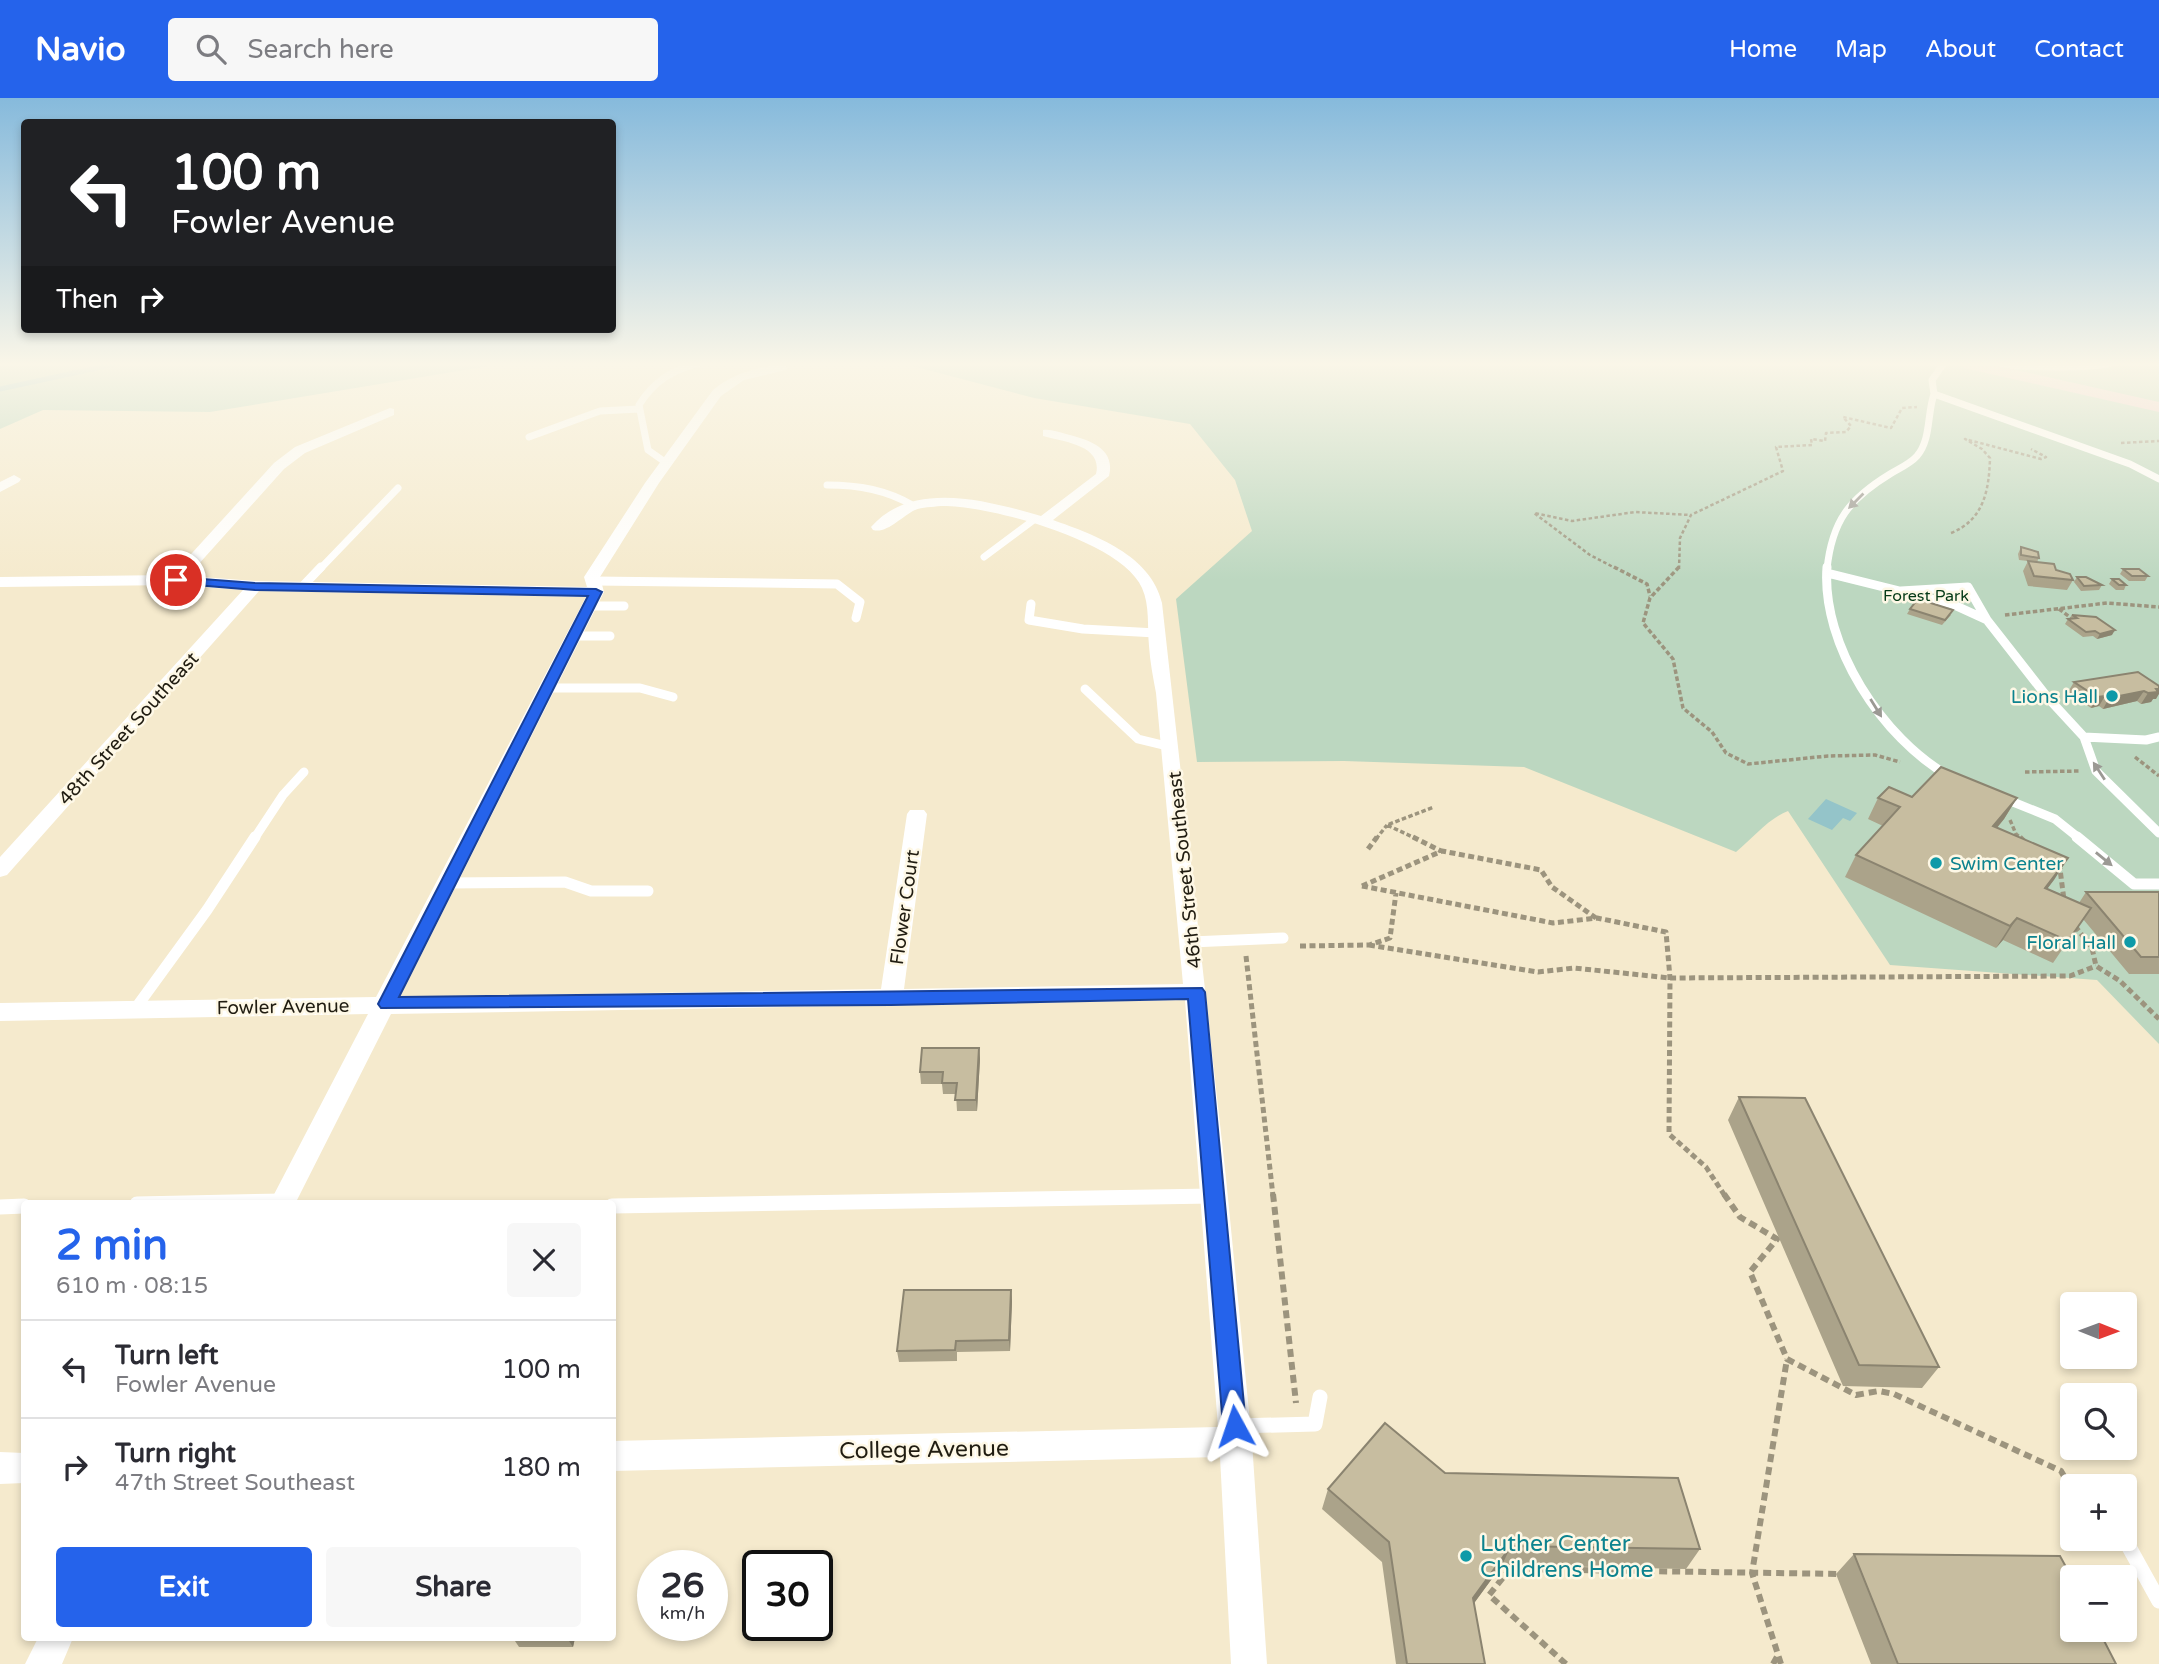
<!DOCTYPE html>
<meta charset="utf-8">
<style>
:root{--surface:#fff;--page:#f7f7f7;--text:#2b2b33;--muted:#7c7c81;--line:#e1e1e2;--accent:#2563eb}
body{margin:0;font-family:"Varela Round",sans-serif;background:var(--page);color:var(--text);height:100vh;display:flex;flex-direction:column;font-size:26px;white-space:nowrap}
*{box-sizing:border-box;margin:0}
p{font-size:23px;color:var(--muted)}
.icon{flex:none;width:38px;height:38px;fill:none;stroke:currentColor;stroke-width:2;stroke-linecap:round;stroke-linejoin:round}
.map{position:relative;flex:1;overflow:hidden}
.drawer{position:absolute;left:21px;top:1102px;width:595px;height:441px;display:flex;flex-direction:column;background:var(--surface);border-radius:7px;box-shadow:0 4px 10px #0003}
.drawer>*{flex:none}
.top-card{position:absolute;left:21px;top:21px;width:595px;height:214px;border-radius:7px;box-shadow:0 4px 10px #0003;background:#202124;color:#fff;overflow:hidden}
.needle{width:46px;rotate:91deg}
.tools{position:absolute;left:2060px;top:1194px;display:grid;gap:14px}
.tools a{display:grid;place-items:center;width:77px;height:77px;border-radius:7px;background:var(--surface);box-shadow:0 4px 10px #0003;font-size:35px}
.speed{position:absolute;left:637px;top:1452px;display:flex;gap:14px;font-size:35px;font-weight:700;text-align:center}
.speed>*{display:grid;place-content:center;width:91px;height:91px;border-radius:50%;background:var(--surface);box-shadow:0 4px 10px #0003;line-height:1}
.speed small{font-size:18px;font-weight:400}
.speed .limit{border:4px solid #111;border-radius:10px;background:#fff;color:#111}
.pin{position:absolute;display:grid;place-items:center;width:60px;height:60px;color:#fff;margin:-30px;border:4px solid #fff;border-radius:50%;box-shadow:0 2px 7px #0007}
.me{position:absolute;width:77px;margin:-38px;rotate:355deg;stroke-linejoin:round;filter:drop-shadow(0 0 5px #0008)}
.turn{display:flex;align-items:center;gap:24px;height:147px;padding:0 35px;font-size:32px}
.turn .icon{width:91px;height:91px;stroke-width:2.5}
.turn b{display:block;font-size:49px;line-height:60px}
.then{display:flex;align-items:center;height:66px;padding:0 35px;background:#0003;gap:14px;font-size:26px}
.round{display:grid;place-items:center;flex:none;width:74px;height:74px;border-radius:7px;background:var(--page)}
.head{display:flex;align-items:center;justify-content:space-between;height:119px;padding:0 35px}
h1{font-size:42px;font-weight:800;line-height:52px;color:var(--accent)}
.primary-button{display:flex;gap:14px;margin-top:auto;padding:14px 35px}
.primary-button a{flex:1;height:80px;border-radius:7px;background:var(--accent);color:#fff;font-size:28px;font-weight:800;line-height:80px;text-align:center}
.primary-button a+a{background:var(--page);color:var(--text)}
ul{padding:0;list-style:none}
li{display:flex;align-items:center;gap:21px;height:98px;padding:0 35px;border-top:2px solid var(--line)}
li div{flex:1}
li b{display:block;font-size:26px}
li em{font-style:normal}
header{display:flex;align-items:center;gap:42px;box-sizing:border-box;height:98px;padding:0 35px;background:var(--accent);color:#fff}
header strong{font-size:33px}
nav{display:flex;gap:38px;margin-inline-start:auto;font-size:24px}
.search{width:490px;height:63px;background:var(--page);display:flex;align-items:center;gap:18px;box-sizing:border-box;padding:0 24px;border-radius:7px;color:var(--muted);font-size:26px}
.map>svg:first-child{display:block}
.green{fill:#bcd7c0}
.water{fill:#94c4c9}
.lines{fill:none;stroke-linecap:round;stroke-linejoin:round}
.stream{stroke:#94c4c9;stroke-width:5}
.path-far3{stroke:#9c947e;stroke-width:2.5;stroke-dasharray:3.5 2.5;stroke-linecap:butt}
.path-far2{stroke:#9c947e;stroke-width:3.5;stroke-dasharray:4.5 2.5;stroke-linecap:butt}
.path-far1{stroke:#9c947e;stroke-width:5;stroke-dasharray:6 3.5;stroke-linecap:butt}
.path{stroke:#9c947e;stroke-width:6;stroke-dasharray:8 5;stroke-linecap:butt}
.lane-far3{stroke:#fff;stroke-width:7}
.lane-far2{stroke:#fff;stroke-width:9}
.lane-far1{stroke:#fff;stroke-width:11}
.lane{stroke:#fff;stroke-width:15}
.street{fill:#fff;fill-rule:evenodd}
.secondary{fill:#f0d1d3;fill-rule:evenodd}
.wall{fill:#aba38a}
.shaded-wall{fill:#8b8470}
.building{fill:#c7bda0;stroke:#8b8470;stroke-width:2}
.oneway{fill:#9b9994}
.route{fill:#2563eb;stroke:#184099;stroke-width:2}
.culture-dot{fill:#0f9aa8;stroke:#fef8e6;stroke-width:2.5}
.labels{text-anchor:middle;stroke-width:5;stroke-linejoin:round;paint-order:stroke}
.far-park-label{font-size:16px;fill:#043916;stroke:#fef8e6}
.culture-label{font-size:19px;fill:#0d838f;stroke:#fef8e6;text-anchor:end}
.street-label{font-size:19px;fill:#201c11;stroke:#fef8e6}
.near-street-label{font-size:23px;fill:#201c11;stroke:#fef8e6}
.near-culture-label{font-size:23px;fill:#0d838f;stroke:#fef8e6;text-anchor:start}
</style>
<header>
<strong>Navio</strong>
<div class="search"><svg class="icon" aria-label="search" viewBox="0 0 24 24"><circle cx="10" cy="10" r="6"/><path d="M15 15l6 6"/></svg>Search here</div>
<nav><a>Home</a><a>Map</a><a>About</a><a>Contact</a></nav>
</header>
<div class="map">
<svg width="2159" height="1566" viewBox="0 0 2159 1566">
<rect width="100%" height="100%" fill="#f5eacd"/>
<path class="green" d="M0,265H507L210,314L43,312L0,331Z
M901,265H2159V946L2097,882L1890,867L1788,713C1769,720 1753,740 1736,754L1524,669L1344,663L1197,664L1176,501L1252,433L1235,382L1190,326L1034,300Z"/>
<path class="water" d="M1826,701L1857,715L1850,723L1843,720L1832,732L1808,721Z"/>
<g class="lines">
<path class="stream" d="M0,291L120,265"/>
<path class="path-far3" d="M2121,345L2159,343
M1951,435C1984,422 1989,392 1990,360L1982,351L1965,341L2041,361L2046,359L2031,351
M1617,471L1590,457L1534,415L1572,423L1635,414L1691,417
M1679,471L1680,440L1691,417L1783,373L1776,349L1812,347L1811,341L1825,343L1826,335L1846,334L1851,328L1843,319L1891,330L1902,310L1917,309"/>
<path class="path-far2" d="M1614,469L1647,486L1650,498
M1679,469L1650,500L1643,525L1673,561L1683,610L1712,634L1726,655L1748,666L1828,658L1875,657L1900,664
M2059,511L2071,520
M2005,517L2107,505L2159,509
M2135,659L2159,678
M2025,674L2080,673
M2010,722L2016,736L2022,741
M1376,741L1387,727
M1417,741L1387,727L1434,709"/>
<path class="path-far1" d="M1413,739L1441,753
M2020,739L2024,743
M1368,751L1377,739
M2056,767L2060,771L2064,802
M1362,788L1553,825L1597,820L1666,834L1670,880L1669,1036L1706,1069L1725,1098
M1362,788L1442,753L1541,772L1552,789L1596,820
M2075,828L2092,850L2096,868L2120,883L2159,921
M1369,847L1538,874L1574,870L1670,880L2070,878L2096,868
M1300,848L1369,847L1390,840L1396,795
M1246,858L1273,1098"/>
<path class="path" d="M1273,1096L1296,1305
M1724,1096L1740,1119L1777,1141L1750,1174L1787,1261L1856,1297L1879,1293L1894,1296L2061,1373L2072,1392
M1566,1566L1489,1497L1510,1471L1840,1476
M1773,1566L1778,1557
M1781,1566L1752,1475L1787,1261"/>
<path class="lane-far3" d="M1934,296L2130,366L2159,381
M1934,296L1932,282L1944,265
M529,339L600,313L639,311
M665,364L648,352L639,307C654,283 672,272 699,265
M827,387C859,387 887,392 914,408
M984,459L1035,421
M320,471L398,390
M1827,471C1832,423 1849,401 1890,376C1898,371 1910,366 1917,358C1931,342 1927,316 1934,296"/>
<path class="lane-far2" d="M1827,469C1821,547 1883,641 1949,678
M1827,475L1952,506L1987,522
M595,483L837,486L860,504L856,520
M302,489L321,469
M1901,493L1968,489L1987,522L2048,600L2084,639L2096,673L2159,735
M1031,506L1029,522L1083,531L1156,535
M589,508H624
M573,538H610
M547,590H640L673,599
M1085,591L1138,641L1171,649
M2084,639L2146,642L2159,639
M2003,700L2055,721L2080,741
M254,741L283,697L304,674"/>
<path class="lane-far1" d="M2077,739L2134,786H2159
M448,785L565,784L591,793H648
M1191,844L1283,840
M135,911L207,812L255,739"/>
<path class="lane" d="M137,1106L283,1103
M612,1108L1212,1098
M0,1109L24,1108
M1237,1328L1315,1326L1320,1299
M2124,1440L2159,1503"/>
<path class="street" d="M1964,265H2120C2103,278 1996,270 1969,270L1965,268Z
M782,266L788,270L786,272L744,282L721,298L659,385L600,479L604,494L400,899L881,891L907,716L910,712H924L927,716L904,891L1183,886L1156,595C1153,579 1150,564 1149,548C1147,528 1150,508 1142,490C1122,443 988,407 941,408C932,409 922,409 915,412C902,418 887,436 873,432L871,429C913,381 988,403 1041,418L1096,376C1103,347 1064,344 1043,338V332C1051,331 1058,334 1066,336C1089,342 1116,350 1109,378L1053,422C1095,437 1151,457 1162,505L1226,1080L1252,1344L1267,1566H1231L1220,1359L612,1373V1343L1218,1329L1185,902L391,916L295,1106H269L368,916L0,923V905L376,899L586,499L259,493L7,777L0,779V759L243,492L176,487L0,489V479L172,477L274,365L295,349L390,310L394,311V317L305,355L284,371L188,478L255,483L587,489L584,479L645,385L713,292C733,275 756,270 782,266Z
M14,377L21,381L19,384L0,394V384Z
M0,1354L24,1355V1385L0,1386Z
M38,1540H73L62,1566H25Z"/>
<path class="secondary" d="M1956,265H1985L2159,304V314L1964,270Z"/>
</g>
<path class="wall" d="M2021,449L2039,460L2037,464L2056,472L2073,482L2067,492L2028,488L2023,473L2028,463L2019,462L2018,456Z
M2123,471L2148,478L2145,483H2129L2120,476Z
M2077,479L2102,487L2099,492L2081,493L2074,484Z
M2112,481L2126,487L2124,492H2116L2109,486Z
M1910,511L1951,517L1942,527L1907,516Z
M2072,517L2112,537L2097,541L2093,538L2083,539L2065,526L2068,521H2070Z
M2138,574L2156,601H2153L2151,604L2141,606L2137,603L2103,611L2099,608L2091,610L2068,594L2074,584Z
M1912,699L2017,700L2004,721L1997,730L2068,760L2047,791L2079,805L2086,794H2159V876H2129L2083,821L2053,865L2003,842L1996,850L1845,779L1856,757L1883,728L1868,721L1878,700Z
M979,950L980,961L977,1013H957L956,996H943L942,986H921L920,974Z
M1739,999L1939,1269L1922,1290L1843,1288L1728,1022Z
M1011,1192L1012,1203L1010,1253L957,1254V1263L899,1264L897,1253Z
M1445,1375L1700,1451L1686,1471L1502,1467L1474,1505L1485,1566H1396L1382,1464L1322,1411L1328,1391Z
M1854,1456L2116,1566H1871L1836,1476Z
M513,1540H575L573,1549H519Z"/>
<path class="shaded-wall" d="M2115,532L2112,537L2097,541L2100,536Z
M2156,591H2159V596L2156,601H2153L2151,604L2141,606L2148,595Z
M2144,593L2137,603L2103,611L2109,600Z
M2105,598L2099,608L2091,610L2097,599Z
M2017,700L2004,721L1980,750L1993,728Z
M2068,760L2054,782L2031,812L2045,790Z
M2017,820L2003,842L1996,850L2010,828Z
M979,950L980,961L977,1013L976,1002Z
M1011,1192L1012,1203L1010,1253L1009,1242Z
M1511,1448L1502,1467L1464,1519L1473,1500Z
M567,1540H575L573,1549Z"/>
<path class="building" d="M2021,449L2038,454L2039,460L2021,457Z
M2028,463L2054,466L2056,472L2070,476L2073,482L2034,478Z
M2123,471H2139L2148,478H2132Z
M2077,479H2086L2102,487L2084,488Z
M2112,481H2119L2126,487H2119Z
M1918,501L1953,512L1945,522L1910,511Z
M2072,517L2096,519L2115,532L2100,536L2095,533L2086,534L2068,521L2077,520Z
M2138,574L2159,588V591H2156L2158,594L2148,595L2144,593L2109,600L2105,598L2097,599L2074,584Z
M1941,669L2017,700L1993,728L2068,760L2045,790L2091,810L2068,843L2017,820L2010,828L1856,757L1900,709L1878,700L1889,689L1912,699Z
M2086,794H2159V859H2141Z
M922,950H979L976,1002H955L957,985H942L943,974H920Z
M1739,999L1805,1000L1939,1269L1859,1267Z
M904,1192H1011L1009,1242L956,1243L955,1252L897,1253Z
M1385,1325L1445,1375L1678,1380L1700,1451L1511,1448L1473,1500L1485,1566H1407L1389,1444L1328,1391Z
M1854,1456L2060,1458L2072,1480V1531H2098L2116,1566H1898Z"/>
<defs><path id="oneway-solid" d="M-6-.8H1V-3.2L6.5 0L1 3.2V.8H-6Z" transform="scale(1.75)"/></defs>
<g class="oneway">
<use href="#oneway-solid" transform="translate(1856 403) rotate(135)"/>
<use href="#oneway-solid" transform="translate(1876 610) rotate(58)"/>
<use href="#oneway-solid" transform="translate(2099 673) rotate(-123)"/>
<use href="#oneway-solid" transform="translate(2104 761) rotate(39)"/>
</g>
<linearGradient id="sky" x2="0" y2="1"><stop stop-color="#86badc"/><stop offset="0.55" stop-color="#faf6e8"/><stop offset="1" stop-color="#faf6e8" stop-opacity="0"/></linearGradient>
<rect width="2159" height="484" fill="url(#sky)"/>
<path class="route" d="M176,479L255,485L596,491L602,494L399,899L1202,890L1205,894L1246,1328L1243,1336L1235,1340L1226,1336L1223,1328L1188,901L891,907L381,910L378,906L588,498L255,492L172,485V480Z"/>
<g class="culture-dot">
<circle cx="2112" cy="598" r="7"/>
<circle cx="1936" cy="765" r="7"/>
<circle cx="2130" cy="844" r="7"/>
<circle cx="1466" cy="1458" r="7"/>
</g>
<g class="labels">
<g class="far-park-label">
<text x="1926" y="503">Forest Park</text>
</g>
<g class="culture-label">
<text x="2098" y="605">Lions Hall</text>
<text x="1950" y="772" text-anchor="start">Swim Center</text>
<text x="2116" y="851">Floral Hall</text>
</g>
<g class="street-label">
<text transform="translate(128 630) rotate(-48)" y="7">48th Street Southeast</text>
<text transform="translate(1184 772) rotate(-96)" y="7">46th Street Southeast</text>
<text transform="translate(904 809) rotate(-82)" y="7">Flower Court</text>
<text transform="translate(283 908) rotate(-1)" y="7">Fowler Avenue</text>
</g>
<g class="near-street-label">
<text transform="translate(924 1351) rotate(-1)" y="8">College Avenue</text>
</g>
<g class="near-culture-label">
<text x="1480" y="1453">Luther Center<tspan x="1480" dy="26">Childrens Home</tspan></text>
</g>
</g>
</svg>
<div class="tools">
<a><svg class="needle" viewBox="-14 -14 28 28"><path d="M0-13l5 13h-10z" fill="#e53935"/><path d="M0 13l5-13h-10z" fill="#7c7c81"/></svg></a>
<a><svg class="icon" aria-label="search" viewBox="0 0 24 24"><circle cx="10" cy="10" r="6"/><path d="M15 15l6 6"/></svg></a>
<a>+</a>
<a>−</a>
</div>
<div class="speed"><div>26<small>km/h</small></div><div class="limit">30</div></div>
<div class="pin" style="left:176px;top:482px;background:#d93025"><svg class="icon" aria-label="arrive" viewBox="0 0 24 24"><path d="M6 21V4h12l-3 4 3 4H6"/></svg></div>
<svg class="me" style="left:1235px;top:1328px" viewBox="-20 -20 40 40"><path d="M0-17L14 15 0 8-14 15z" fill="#2563eb" stroke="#fff" stroke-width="4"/></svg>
<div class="top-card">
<div class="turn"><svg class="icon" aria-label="left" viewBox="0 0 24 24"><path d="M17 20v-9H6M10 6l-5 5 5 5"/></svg><div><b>100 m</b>Fowler Avenue</div></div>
<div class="then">Then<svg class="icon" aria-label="right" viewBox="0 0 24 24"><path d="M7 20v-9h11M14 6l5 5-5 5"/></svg></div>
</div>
<section class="drawer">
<div class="head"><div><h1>2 min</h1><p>610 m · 08:15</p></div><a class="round"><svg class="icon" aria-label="close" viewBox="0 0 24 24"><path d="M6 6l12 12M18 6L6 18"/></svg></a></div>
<ul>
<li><svg class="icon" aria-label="left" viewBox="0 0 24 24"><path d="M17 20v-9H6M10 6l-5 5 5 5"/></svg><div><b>Turn left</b><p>Fowler Avenue</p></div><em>100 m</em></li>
<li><svg class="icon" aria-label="right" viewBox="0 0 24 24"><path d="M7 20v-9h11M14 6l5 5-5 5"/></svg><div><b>Turn right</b><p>47th Street Southeast</p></div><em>180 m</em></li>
</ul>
<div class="primary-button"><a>Exit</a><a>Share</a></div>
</section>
</div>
